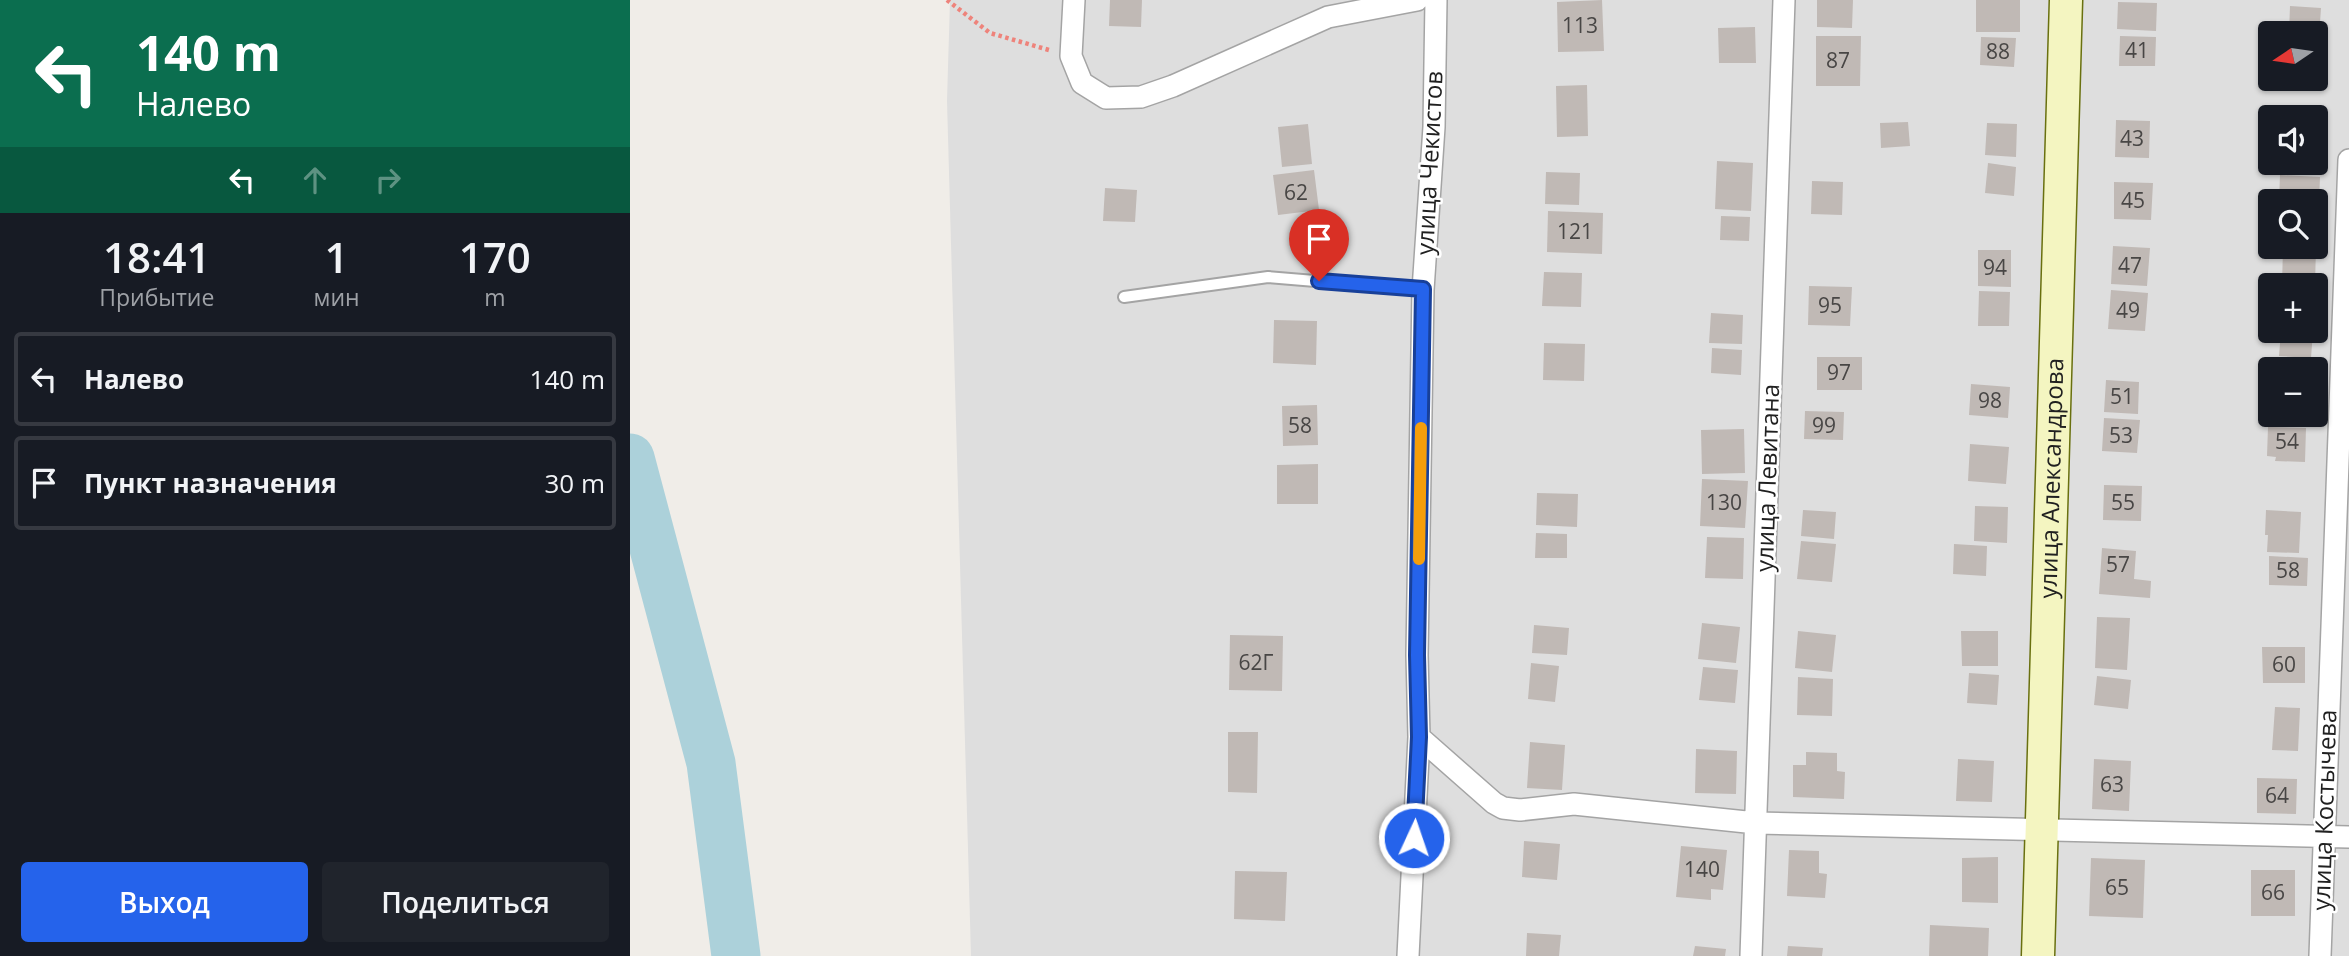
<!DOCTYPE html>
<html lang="ru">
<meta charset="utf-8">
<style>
:root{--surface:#171b24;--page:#20242c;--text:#f1f3f6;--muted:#9ea1a6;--line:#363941;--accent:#2563eb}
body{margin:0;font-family:"Open Sans",sans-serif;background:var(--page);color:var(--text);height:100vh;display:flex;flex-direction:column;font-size:26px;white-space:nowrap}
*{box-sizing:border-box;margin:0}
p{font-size:23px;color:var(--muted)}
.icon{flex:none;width:38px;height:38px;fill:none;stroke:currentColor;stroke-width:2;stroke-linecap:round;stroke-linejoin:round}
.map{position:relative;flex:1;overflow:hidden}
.side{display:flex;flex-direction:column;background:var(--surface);width:630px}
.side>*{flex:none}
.top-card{background:#0b6e4f;color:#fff;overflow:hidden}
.needle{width:46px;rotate:257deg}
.buttons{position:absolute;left:1628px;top:21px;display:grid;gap:14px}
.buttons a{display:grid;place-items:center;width:70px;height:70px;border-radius:7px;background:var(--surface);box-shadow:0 2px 5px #0004;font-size:35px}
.pin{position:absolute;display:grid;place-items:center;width:60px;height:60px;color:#fff;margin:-72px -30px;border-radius:50% 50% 50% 0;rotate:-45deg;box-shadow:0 0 7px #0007}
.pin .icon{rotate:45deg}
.me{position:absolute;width:77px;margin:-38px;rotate:3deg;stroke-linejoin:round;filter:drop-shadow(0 0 5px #0008)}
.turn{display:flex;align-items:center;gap:24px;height:147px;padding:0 21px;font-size:32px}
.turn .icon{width:91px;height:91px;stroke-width:2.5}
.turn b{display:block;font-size:49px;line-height:60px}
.lanes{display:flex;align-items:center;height:66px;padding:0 21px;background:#0003;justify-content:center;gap:35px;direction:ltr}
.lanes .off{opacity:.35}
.eta{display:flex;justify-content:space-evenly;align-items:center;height:119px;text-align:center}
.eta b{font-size:42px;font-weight:600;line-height:49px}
.action{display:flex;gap:14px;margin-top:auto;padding:14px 21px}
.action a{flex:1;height:80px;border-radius:7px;background:var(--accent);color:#fff;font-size:28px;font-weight:600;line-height:80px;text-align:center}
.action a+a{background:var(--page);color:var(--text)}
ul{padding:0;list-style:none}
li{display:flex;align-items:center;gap:21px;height:94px;margin:0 14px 10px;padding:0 7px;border:4px solid var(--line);border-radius:7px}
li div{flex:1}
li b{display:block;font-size:26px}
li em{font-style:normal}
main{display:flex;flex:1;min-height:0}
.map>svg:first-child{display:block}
.residential{fill:#dedede;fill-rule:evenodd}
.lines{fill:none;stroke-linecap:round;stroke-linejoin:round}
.river{stroke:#acd1da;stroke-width:49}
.building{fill:#c0b9b5}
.lane-casing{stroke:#a4a4a4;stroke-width:14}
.street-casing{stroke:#a4a4a4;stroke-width:24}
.secondary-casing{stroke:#69700f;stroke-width:35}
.path{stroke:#ee837b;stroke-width:4.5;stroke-dasharray:3.5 3.5;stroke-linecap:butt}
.lane{stroke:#fff;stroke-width:10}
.street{stroke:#fff;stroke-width:21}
.secondary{stroke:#f4f5c1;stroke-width:32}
.route-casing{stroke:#184099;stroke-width:18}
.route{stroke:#2563eb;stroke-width:12}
.slow{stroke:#f59e0b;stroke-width:12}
.labels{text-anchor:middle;stroke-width:5;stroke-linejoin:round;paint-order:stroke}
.number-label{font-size:21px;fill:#484645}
.street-label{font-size:24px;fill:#202020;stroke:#fff}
</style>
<main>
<section class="side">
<div class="top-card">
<div class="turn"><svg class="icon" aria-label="left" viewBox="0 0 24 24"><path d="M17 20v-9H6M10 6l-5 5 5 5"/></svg><div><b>140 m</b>Налево</div></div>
<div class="lanes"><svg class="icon" aria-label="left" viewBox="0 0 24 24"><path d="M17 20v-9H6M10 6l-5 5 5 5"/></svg><svg class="icon off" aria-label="ahead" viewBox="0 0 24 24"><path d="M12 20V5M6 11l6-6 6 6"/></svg><svg class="icon off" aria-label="right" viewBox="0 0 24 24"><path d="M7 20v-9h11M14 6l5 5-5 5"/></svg></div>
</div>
<div class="eta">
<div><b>18:41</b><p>Прибытие</p></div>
<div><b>1</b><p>мин</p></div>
<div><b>170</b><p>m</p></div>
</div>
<ul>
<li><svg class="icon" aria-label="left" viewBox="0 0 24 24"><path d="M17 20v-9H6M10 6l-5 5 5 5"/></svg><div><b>Налево</b></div><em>140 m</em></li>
<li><svg class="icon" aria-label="arrive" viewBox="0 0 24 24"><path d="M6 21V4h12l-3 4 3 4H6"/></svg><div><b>Пункт назначения</b></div><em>30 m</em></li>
</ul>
<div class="action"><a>Выход</a><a>Поделиться</a></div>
</section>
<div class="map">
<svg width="1719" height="956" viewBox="0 0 1719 956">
<rect width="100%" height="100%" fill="#f0ede8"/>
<path class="residential" d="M320,0H1719V956H341L317,101ZM1640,33H1685V79H1640ZM1640,117H1685V163H1640ZM1640,201H1685V247H1640ZM1640,285H1685V331H1640ZM1640,369H1685V415H1640Z"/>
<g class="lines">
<path class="river" d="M0,458L81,763L106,956"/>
</g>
<path class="building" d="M480,0H512L511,27L479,26Z
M972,0L974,51L928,52L927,2Z
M1187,0H1223L1222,28L1187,27Z
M1346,0H1390V32H1346Z
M1488,2L1527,3L1526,31L1487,29Z
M1660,6L1691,8L1689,37H1685V33H1659Z
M1125,27L1126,63H1089L1088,28Z
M1186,36H1231L1230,86H1186Z
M1490,36L1526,37L1525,66H1489Z
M1351,37L1386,38L1384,67L1350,65Z
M1685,41H1692L1690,77H1685Z
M957,85L958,136L927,137L926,86Z
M1486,120L1520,121L1519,158L1485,157Z
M1278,122L1280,146L1251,148L1250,123Z
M1357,123L1387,124L1386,157L1355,155Z
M678,124L682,164L652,167L648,127Z
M1685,130H1692L1691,167H1657V163H1685Z
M1087,161L1123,163L1121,211L1085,209Z
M1358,163L1386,167L1384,196L1355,193Z
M684,170L689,210L648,215L643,175Z
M916,172L950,173L949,205L915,204Z
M1650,175L1690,177L1688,226H1685V201H1649Z
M1182,181L1213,182L1212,215L1181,214Z
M1484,182L1523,183L1521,220L1484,219Z
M475,188L507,190L505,222L473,221Z
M918,211L973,213L972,254L917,252Z
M1091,216L1120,217L1119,241L1090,240Z
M1483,246L1520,248L1517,286L1481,284Z
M1653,247H1686L1685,285H1652Z
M1348,250H1381V287L1348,286Z
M914,272L952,273L951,307L912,306Z
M1179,286L1222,287L1220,326L1178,325Z
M1481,290L1518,293L1515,331L1478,329Z
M1349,291L1380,292L1379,326H1348Z
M1081,313L1113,315L1112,344L1079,343Z
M644,320L687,321L686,365L643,363Z
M1651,331H1683L1681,358L1649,356Z
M914,343L955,344L954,381L913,380Z
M1082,348L1112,350L1111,375L1081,373Z
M1187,357H1232V390H1187Z
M1476,380L1509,382L1508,414L1474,412Z
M1341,384L1380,387L1378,418L1339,415Z
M687,405L688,445L653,446L652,406Z
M1175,411L1214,412L1213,440L1174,439Z
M1647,415H1677L1676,424L1647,423Z
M1474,418L1510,420L1507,453L1472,451Z
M1638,427L1676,428L1675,462L1645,461L1646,457L1637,456Z
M1114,429L1115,473L1072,474L1071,430Z
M1340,444L1379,447L1376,484L1338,481Z
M688,464V504H647V465Z
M1072,479L1118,481L1115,528L1070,526Z
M1474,485L1512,486L1511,521L1473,520Z
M907,493L948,494L947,527L906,525Z
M1345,506L1378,507L1377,543L1344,541Z
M1173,510L1206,512L1204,539L1171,536Z
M1636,510L1671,512L1669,553L1637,552L1638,535H1635Z
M906,533L937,534V558H905Z
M1077,537L1114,538L1113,579L1075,578Z
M1171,541L1206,544L1202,582L1167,579Z
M1324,544L1357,546L1356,576L1323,574Z
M1472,548L1506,551L1504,579L1521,581L1520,598L1469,594Z
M1639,556L1678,558L1677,586L1639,585Z
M1467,617L1500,618L1497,670L1465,668Z
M1072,623L1110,627L1106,663L1068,659Z
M904,625L939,628L937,655L902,653Z
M1168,631L1206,635L1202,672L1165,668Z
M1331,631H1368V666H1332Z
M600,635L653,636L652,691L599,690Z
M1632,647H1675V683H1633Z
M901,663L929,666L925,702L898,699Z
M1073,667L1108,670L1105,703L1069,700Z
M1339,673L1369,675L1367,705L1337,703Z
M1467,676L1501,680L1498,709L1464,705Z
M1168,677L1203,679L1202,716L1167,715Z
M1645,707L1670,708L1668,751L1642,750Z
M598,732H628L627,793L598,792Z
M900,742L935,745L932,790L897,788Z
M1066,749L1107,751L1106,794L1065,793Z
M1176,752L1207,753V771L1215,772L1214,799L1163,797V765H1176Z
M1328,759L1364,761L1362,802L1326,801Z
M1464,759L1501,761L1499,811L1462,809Z
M1627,778L1667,779L1666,814L1627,813Z
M894,841L930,844L927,880L892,877Z
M1051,846L1097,850L1093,890L1081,889V900L1046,897Z
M1159,850L1189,851V873L1197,874L1195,898L1157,896Z
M1368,857V903L1332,902V858Z
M1461,858L1515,860L1513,918L1459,916Z
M1621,870H1665V916H1621Z
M605,871L657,872L655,921L604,919Z
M1300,925L1359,928L1358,956H1299Z
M897,933L931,935L929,956H896Z
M1065,946L1096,949L1095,956H1063Z
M1158,946L1193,948L1192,956H1157Z"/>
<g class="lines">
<defs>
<path id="lane" d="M494,297L638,277L793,290"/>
<path id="street" d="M444,0L441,56L452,83L476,98L511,97L543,86L698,17L787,0
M789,737L864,803L873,808L890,810L944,804L1126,823L1719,837
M778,956L789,737L787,655L793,290L804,127L806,0
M1121,956L1154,0
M1690,956L1719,160"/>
<g id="secondary">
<path id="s1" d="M1408,956L1436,0"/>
</g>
</defs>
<use href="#lane" class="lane-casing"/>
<use href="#street" class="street-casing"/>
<use href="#secondary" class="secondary-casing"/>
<path class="path" d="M317,0L360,33L419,50"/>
<use href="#lane" class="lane"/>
<use href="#street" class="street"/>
<use href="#secondary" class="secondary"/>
</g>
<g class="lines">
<defs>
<path id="route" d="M689,281L793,289L787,655L789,737L784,838"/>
</defs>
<use href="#route" class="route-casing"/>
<use href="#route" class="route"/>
<path class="slow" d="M789,559L791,428"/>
</g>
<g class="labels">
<g class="number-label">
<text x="950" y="33">113</text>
<text x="1507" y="58">41</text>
<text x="1368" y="59">88</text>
<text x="1208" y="68">87</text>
<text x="1502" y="146">43</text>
<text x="666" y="200">62</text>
<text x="1503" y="208">45</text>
<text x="945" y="239">121</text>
<text x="1500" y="273">47</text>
<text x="1365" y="275">94</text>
<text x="1200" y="313">95</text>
<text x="1498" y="318">49</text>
<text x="1209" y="380">97</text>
<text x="1492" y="404">51</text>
<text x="1360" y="408">98</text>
<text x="670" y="433">58</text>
<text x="1194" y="433">99</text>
<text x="1491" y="443">53</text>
<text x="1657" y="449">54</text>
<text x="1094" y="510">130</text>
<text x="1493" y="510">55</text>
<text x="1488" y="572">57</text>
<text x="1658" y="578">58</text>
<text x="626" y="670">62Г</text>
<text x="1654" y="672">60</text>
<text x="1482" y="792">63</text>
<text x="1647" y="803">64</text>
<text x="1072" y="877">140</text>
<text x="1487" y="895">65</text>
<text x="1643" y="900">66</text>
</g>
<g class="street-label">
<text transform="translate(800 163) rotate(-87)" y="8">улица Чекистов</text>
<text transform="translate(1138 478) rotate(-88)" y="8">улица Левитана</text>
<text dy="8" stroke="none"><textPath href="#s1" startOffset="478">улица Александрова</textPath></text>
<text transform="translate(1695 810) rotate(-88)" y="8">улица Костычева</text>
</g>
</g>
</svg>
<div class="buttons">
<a><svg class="needle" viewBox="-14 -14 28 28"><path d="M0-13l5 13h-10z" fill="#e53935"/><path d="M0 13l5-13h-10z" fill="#9ea1a6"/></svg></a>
<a><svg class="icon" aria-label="sound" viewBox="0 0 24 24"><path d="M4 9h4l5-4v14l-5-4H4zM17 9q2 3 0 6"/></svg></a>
<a><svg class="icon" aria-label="search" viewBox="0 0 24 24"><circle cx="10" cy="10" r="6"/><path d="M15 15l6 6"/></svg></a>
<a>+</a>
<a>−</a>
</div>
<div class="pin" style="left:689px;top:281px;background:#d93025"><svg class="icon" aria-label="arrive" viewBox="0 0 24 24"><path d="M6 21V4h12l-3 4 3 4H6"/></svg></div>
<svg class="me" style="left:784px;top:838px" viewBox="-20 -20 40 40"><circle r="17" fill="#2563eb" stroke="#fff" stroke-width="3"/><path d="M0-11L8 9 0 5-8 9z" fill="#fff"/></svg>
</div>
</main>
